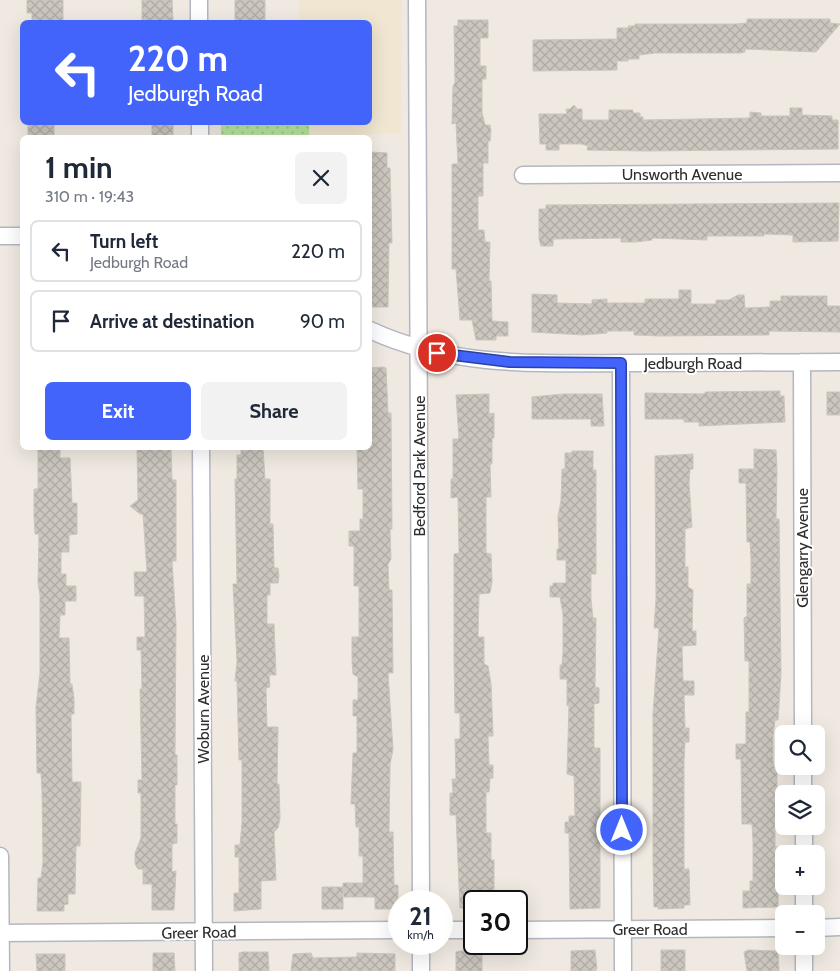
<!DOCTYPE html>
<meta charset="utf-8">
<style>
:root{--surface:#fff;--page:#f2f2f3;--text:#1f2937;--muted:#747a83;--line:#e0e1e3;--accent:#4264fb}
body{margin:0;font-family:Cabin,sans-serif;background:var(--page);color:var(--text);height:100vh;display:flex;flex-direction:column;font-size:19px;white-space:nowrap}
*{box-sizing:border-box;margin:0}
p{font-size:16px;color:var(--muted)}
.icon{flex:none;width:28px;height:28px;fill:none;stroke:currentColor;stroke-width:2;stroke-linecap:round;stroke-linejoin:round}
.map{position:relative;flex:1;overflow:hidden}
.drawer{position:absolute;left:20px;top:135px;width:352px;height:315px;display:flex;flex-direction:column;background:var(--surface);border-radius:8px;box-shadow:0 5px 20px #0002}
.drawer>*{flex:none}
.banner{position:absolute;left:20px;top:20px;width:352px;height:105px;border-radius:8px;box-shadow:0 5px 20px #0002;background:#4264fb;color:#fff;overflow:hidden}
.fabs{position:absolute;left:775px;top:725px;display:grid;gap:10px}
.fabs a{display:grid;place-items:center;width:50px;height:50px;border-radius:8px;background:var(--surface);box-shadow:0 5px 20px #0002;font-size:25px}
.speed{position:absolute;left:388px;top:890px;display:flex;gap:10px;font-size:25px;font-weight:700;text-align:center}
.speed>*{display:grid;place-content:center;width:65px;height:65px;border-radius:50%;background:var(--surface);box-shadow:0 5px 20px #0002;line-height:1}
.speed small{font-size:12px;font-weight:400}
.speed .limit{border:2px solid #111;border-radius:8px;background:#fff;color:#111}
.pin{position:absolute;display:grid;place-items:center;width:42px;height:42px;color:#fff;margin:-21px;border:2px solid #fff;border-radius:50%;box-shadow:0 1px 5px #0007}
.me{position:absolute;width:55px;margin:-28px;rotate:0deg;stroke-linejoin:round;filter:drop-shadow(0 0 4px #0008)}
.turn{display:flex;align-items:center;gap:18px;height:105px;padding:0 25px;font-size:22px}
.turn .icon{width:65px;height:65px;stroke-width:2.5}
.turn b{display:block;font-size:35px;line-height:42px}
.round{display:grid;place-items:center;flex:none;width:52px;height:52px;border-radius:8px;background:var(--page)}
.head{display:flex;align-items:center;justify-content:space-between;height:85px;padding:0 25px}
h1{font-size:30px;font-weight:700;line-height:38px}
.button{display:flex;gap:10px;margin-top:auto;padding:10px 25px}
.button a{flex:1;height:58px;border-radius:8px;background:var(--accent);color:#fff;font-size:20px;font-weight:700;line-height:58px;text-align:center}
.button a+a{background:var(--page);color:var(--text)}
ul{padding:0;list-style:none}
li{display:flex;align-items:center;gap:15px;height:62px;margin:0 10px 8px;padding:0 15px;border:2px solid var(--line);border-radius:8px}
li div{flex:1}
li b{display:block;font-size:19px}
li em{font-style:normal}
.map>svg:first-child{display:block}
.education{fill:#f0e6d1}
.grass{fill:url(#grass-dots)}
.building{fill:url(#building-cross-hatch);stroke:#cbc5ba}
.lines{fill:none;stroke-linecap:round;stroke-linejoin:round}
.minor-casing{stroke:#b4b7c1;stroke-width:19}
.minor{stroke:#fff;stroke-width:16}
.route-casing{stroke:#2b41a3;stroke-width:12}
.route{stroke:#4264fb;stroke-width:9}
.labels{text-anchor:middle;stroke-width:4;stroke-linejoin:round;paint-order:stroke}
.street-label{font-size:16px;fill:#2e2e2e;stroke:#fff}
</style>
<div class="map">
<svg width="840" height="971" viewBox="0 0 840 971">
<defs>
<pattern id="grass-dots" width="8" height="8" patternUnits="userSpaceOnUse" patternTransform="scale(1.25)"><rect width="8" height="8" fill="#b6e59e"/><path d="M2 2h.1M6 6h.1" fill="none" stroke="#9dc588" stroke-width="1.8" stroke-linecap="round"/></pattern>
<pattern id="building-cross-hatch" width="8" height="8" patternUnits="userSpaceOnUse" patternTransform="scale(1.25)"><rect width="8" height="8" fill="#cbc7bf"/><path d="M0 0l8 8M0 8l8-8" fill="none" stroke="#afaba4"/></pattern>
</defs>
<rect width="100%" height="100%" fill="#efe9e1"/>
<path class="education" d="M299,0H402L401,133L309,137V123H301L370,122V22H299Z"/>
<path class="grass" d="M309,123V137H221V125Z"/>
<path class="building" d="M27,0H63V22H32V13H27Z
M142,0H172L173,21H142Z
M235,0H265V22H235Z
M747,19H830V23L840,24L816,52L745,49V52L741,53H655L639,55V59H628V61H617V70L533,71V40L617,39V28H629L628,26H635V24H736L747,23Z
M458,20H488V38H480V66H486V79H482V113L485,125H490L491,131L490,141H488V163H483V196H478V230H484L485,242H490L489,281H491L492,321L508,322V336H496V340H476L472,320H460L456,269H452V164H458L456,123L452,124L453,87L455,82L454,26H458Z
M574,105L577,109H582V120H609V110H633V113H640V117H643V120L750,118V112L761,113V116H790V108H802V115L832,116V120H838V149L646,151L587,150L588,146L582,144H559V150H546V144H540L539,114H567L566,109H570Z
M32,122H54V138H28V125H32Z
M152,122H173V138H152Z
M370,152L387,153V168H390L392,243H389L388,307H370Z
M839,203L838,241L793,242V235L764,234V236H707V240L652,238V240L636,242H621V238L553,239V246H541L539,239V209H546V205Z
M679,290H691V304H716V300H729L738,295H744L745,308L770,307V301H781V296H827V306H840V332L769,331V335L660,336L634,335V331H607V333L583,335L532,332V294L557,295V303L592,304V300L607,299V303H645V299H679Z
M382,367L386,368L388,413H391L392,529H390L391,559L388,564L389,590H392L393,673H388L393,750L390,764L389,832H393L394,885H398V909H375V897H344L343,887V909H322V887H343V883H363V856H359V827H356L355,804H351L353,753H357V716H353V700H358V677L353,674L352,661V637H359V586H354V546H349V531H360V519H363V489H358L357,448H370V368Z
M780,391V396H784L785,422L699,426V422H684V419H645V393L705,394V392Z
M827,392H840V415H827Z
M489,394V414L494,413V438H492V464H490L491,497H486V553L491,554L492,582L490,593L479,594L478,637H484V664L488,666L491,684L493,736H488L489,765H493V778H490L489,792H486V833H491V860H494V901H474V908H460L456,815H450V793H453L452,779H456L455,739H460V713H455L454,660V554L459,553L458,497L451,498V479H453V439H459L456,395Z
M564,394H602L604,426H591V419H532V397Z
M38,448H60V458H70L72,503H77V534L69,535V552H61V574H66V586H76V601H65V615H60L59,638H69L70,684H72L74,699V714H71L72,782H81L80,846H76L75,894H68V904L64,905V911H37L38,878H41L43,862L42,791L41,773H37L36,707L40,673V595L38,583L39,534H35L34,517V489H38Z
M137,448H171L172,480H176V561H172L176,624L175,755H177V785H175V824H177V843L172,844V872L176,871L174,910H152V884H143V869H138L135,864V853L141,838V793H138V780H142L140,689H142L141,650H137V637H145L144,596H135L134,572H147L143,514H140L130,506L138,500Z
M241,448H263L265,479H270V524H273L274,568H278L279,575L278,583H270V595H267V624H274L276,675H269L270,687L266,688L267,727H278L277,784H279L280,818L278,828L274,832L276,880L261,881V909L234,911V893H239V857H235V845H240L242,823V760H239L237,681H235L237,662L233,584H237L235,479H237V455H241Z
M754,449L776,450L777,470L776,519H779L781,674L778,720H775L773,736V761L774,767H777V809H780V821L778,824H775V847H779L778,907L743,908V891H750V881H753V842L752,824H742L741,759H736V744H746V712H749V661H745L744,618L747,616V584H751V559L750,542H747L746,483H739V469H754Z
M572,451H593V470H596V574H591V600L593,618H596L595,687L599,688V703L594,704V748H600V908L570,909L569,833H565V822H569V816H575L574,776L567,774L569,705L567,706V679H560V665H562L563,653V614L560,597H550V586H553V583H566V560H557V549H559L558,516L561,501L562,469H565V453H572Z
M693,454V469H690L689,482L692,527L685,529V567H688V587L693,590L692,631H696V645L682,646L683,681H694V695H684L685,728H689V742H685L684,762V869H689L690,905H684V908L658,909L659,907H654L653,860V714L659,628H654L656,599L655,456Z
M595,950L597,969L595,971H571V951Z
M661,950H685V971H661Z
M748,950L778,951L779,971H747L744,952Z
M460,951H482V971H456V952Z
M242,952H268L269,971H239V953Z
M153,953H174L175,971H153Z
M311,953L313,958L357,957V953L395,954V971H291L293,954Z
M36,954H65V971H37Z"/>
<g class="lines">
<defs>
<path id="minor" d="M199,0V22
M417,0L421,901
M200,122V138
M523,175L840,173
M0,236H22
M370,330C453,369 546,363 635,363C703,363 772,362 840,362
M802,362L803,734
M621,363L623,971
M201,448L204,971
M803,766V794
M804,826V854
M0,856L1,971
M804,886V914
M816,928L840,927
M441,930H474
M516,930L784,928
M0,933L399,930
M421,944V971
M804,946V971"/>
</defs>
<use href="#minor" class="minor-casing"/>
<use href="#minor" class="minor"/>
</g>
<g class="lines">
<defs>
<path id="route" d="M437,353L510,362L621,363L622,830"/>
</defs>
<use href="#route" class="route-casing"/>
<use href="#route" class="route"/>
</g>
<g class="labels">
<g class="street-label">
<text x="682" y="180">Unsworth Avenue</text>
<text x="693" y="369">Jedburgh Road</text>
<text transform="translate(419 466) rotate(-90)" y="6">Bedford Park Avenue</text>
<text transform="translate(802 548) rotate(-90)" y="6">Glengarry Avenue</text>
<text transform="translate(203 709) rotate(-90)" y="6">Woburn Avenue</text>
<text x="650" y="935">Greer Road</text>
<text transform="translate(199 932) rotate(-1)" y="6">Greer Road</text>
</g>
</g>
</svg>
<div class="fabs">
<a><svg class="icon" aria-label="search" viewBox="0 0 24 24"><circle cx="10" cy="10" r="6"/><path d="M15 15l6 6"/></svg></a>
<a><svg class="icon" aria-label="layers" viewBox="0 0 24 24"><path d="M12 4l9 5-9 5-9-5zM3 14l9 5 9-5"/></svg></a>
<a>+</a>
<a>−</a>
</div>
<div class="speed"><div>21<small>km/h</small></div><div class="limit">30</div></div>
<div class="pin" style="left:437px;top:353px;background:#d93025"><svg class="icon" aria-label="arrive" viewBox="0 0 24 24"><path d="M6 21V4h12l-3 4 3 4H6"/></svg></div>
<svg class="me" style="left:622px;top:830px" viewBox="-20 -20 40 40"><circle r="17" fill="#4264fb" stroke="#fff" stroke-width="3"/><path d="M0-11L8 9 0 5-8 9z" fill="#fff"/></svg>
<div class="banner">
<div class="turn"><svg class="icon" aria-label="left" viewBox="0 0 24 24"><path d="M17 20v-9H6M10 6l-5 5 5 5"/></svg><div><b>220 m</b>Jedburgh Road</div></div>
</div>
<section class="drawer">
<div class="head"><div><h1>1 min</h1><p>310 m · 19:43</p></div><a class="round"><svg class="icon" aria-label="close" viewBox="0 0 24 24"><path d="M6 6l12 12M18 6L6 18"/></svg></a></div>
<ul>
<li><svg class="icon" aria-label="left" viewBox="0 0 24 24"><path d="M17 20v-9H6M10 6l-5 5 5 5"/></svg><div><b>Turn left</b><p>Jedburgh Road</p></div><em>220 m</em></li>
<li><svg class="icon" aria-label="arrive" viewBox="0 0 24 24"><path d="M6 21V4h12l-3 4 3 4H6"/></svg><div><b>Arrive at destination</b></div><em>90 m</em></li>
</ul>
<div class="button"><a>Exit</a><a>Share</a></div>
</section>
</div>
